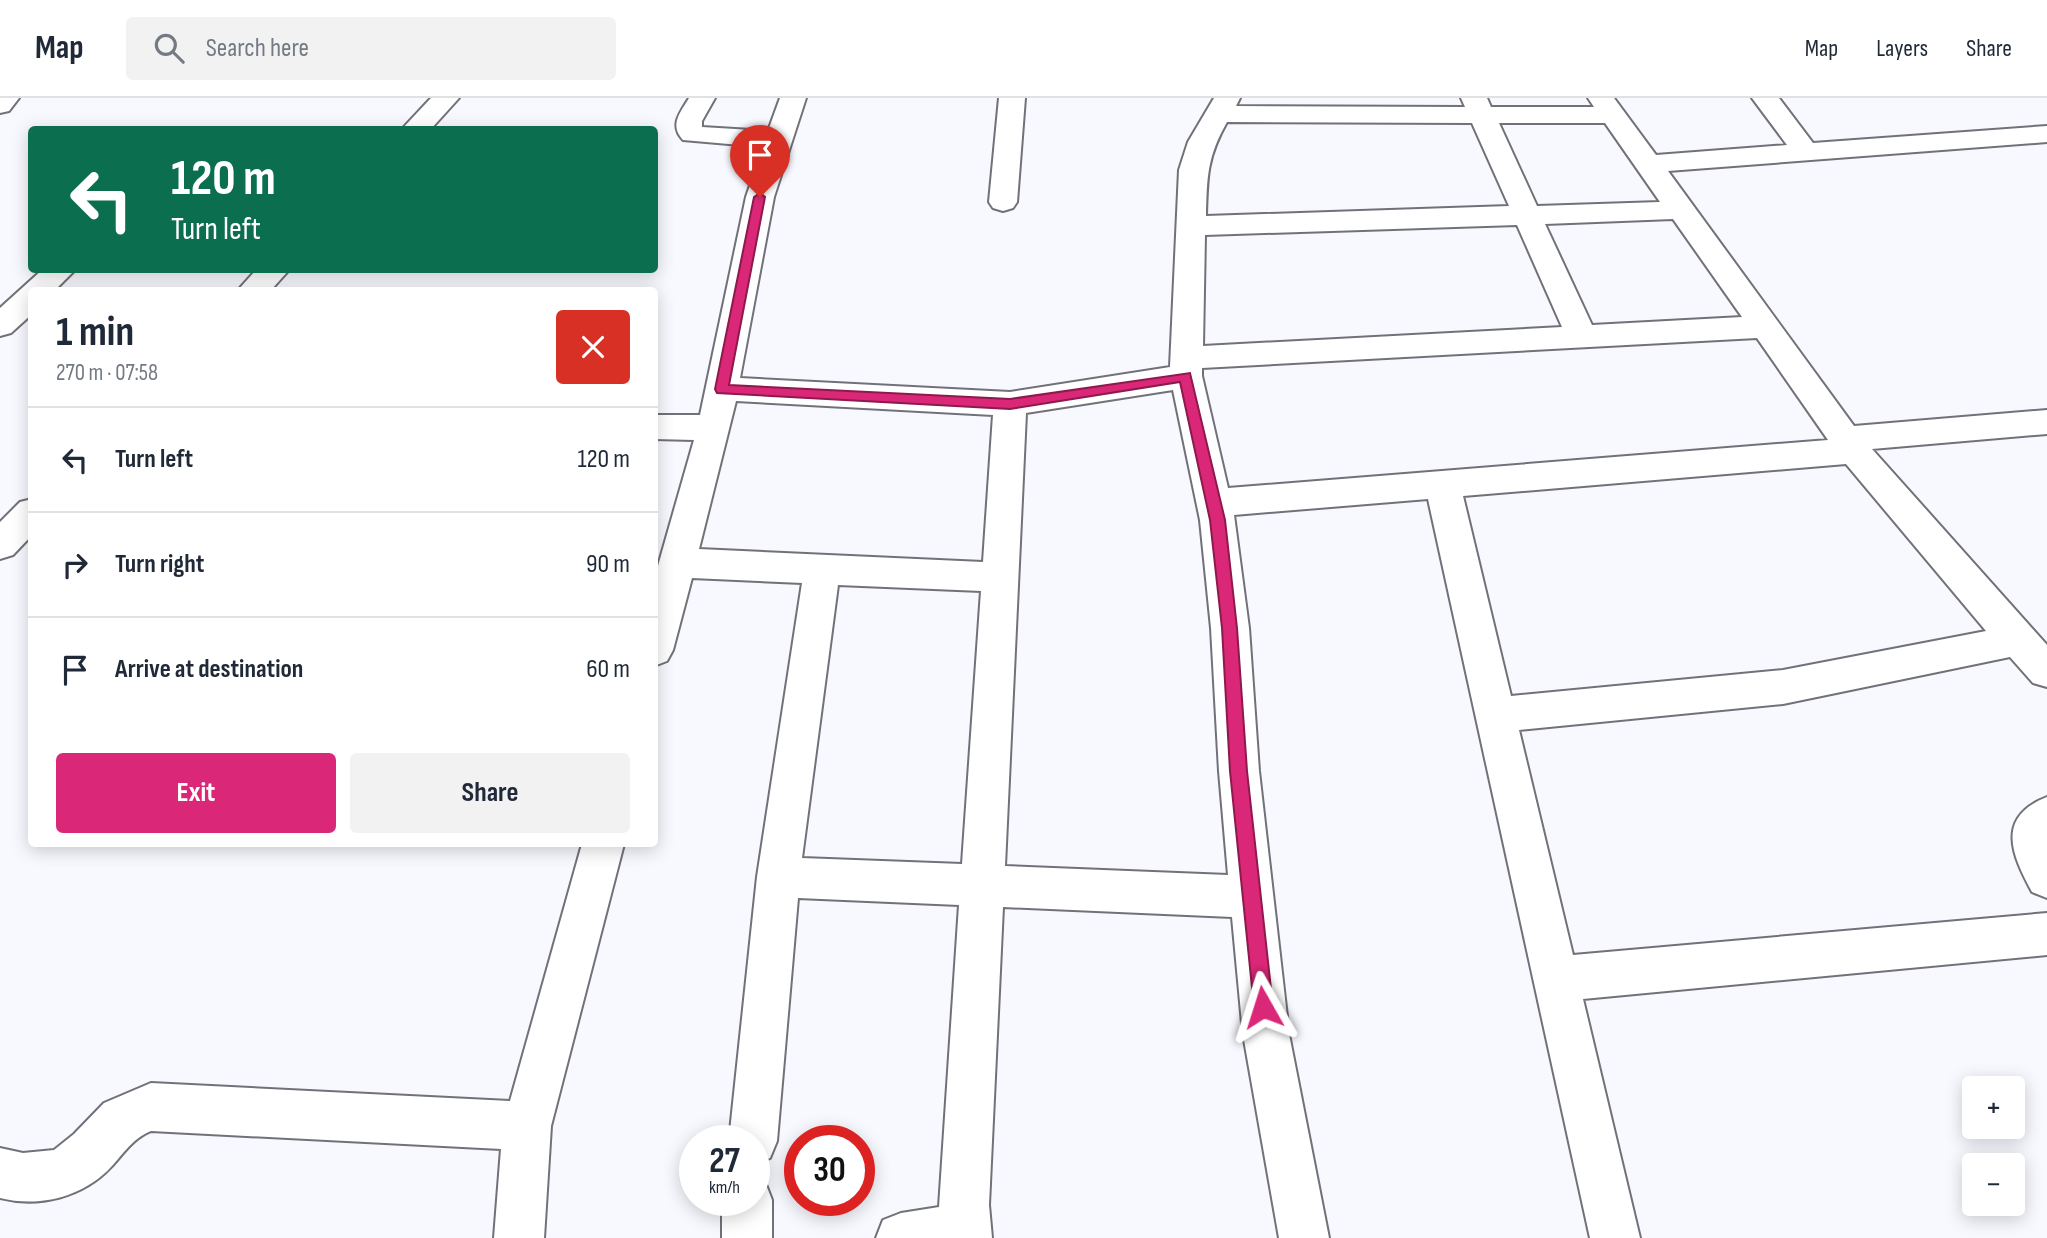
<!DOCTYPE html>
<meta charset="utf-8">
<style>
:root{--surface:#fff;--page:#f2f2f3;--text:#1f2937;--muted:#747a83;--line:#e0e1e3;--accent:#db2777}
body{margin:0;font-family:"Sofia Sans Condensed",sans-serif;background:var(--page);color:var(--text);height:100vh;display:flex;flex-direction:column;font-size:26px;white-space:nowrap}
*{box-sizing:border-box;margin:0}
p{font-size:23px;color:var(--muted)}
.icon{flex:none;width:38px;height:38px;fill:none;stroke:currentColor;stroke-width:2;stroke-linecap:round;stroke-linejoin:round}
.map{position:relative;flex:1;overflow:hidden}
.drawer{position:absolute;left:28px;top:189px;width:630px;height:560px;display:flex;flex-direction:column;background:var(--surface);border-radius:7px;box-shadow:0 4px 18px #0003}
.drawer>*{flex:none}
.top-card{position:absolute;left:28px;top:28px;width:630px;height:147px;border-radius:7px;box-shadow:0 4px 18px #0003;background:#0b6e4f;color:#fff;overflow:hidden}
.controls{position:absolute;left:1962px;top:978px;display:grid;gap:14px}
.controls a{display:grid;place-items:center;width:63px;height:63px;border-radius:7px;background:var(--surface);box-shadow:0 4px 18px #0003;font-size:35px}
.speed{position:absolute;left:679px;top:1027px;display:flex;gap:14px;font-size:35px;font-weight:700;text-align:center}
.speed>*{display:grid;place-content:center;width:91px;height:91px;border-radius:50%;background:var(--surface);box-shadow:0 4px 18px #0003;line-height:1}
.speed small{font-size:18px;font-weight:400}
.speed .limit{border:10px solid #d22;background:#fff;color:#111}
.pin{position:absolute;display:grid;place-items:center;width:60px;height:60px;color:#fff;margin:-72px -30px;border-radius:50% 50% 50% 0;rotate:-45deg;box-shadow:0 0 7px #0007}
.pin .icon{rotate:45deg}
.me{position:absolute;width:77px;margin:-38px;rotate:354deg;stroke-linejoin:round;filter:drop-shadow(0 0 5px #0008)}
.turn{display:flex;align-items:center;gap:24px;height:147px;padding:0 28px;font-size:32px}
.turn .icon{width:91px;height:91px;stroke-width:2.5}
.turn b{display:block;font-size:49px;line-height:60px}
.round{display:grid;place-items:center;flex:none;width:74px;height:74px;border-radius:7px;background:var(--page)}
.overview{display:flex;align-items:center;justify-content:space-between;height:119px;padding:0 28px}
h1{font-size:42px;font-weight:700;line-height:52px}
.button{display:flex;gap:14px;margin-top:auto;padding:14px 28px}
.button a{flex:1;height:80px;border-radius:7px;background:var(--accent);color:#fff;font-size:28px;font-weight:700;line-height:80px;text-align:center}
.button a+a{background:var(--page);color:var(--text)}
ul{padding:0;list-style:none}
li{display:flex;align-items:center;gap:21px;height:105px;padding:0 28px;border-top:2px solid var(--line)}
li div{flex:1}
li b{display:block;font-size:26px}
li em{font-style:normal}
header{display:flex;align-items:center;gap:42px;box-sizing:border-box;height:98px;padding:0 35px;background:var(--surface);border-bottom:2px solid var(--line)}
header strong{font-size:33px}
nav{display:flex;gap:38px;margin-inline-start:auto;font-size:24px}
.search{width:490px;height:63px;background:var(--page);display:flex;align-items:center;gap:18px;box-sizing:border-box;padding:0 24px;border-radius:7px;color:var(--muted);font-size:26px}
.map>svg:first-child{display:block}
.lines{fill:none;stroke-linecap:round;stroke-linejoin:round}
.minor-casing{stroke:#727179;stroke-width:4}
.minor{fill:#fff;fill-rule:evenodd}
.route{fill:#db2777;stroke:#8e194d;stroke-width:2}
</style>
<header>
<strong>Map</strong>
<div class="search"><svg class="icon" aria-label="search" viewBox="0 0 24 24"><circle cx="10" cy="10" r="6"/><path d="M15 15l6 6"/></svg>Search here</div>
<nav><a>Map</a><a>Layers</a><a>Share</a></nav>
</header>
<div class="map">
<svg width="2047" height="1140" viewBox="0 0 2047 1140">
<rect width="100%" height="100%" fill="#f8f8ff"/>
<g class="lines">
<defs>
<path id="minor" d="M0,0H19L9,13L0,15Z
M431,0H459L430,32H401Z
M689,0H715L702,23V29L768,33L780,0H806L774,99L740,280L1010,294L1170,269L1179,72L1188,44L1214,0H1240L1236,8L1465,9L1461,0H1487L1491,9H1594L1588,0H1614L1656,57L1787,47L1752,0H1779L1813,45L2047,28V44L1668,73L1854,328L2047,312V336L1872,351L2047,547V589L2033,585L2010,559L1783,606L1519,632L1573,857L2047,815V857L1583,901L1640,1140H1590L1428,401L1234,417L1249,530L1259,673L1289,936L1329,1140H1279L1243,936L1232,819L1003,809L989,1107L992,1140H876L883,1122L901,1115L939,1109L959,807L798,800L777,1043L770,1060L754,1067V1043H729L757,779L802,485L692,480L673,552L667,563L654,568V482L694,342L654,341V317H700L746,99L763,49L683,42C669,27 680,15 689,0ZM1227,24L1472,25L1509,108L1206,118C1207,79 1207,59 1227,24ZM1499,25H1605L1660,104L1537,108ZM1673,121L1742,219L1592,227L1545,126ZM1517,127L1562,229L1203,248L1205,137ZM1757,240L1828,342L1228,390L1202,278V270ZM1173,292L1200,422L1211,530L1219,673L1228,777L1005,768L1026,315ZM736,303L993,317L983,464L699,451ZM1846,366L1986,533L1783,572L1511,598L1463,398ZM838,487L981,493L962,766L802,760Z
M999,0H1025L1017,104L1013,110L1003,113L993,110L989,104Z
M42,172H75L55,192H32V216L11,235L0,238V210Z
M256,172H289L271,192H238Z
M32,401V437L13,457L0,461V424L20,404Z
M2047,699V800L2032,794C2012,757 1995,719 2047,699Z
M582,746H624L551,1028L544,1140H494L501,1051L151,1033C132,1041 124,1055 111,1069C83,1099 39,1110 0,1100V1050L23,1055L54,1052L74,1036L104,1005L151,985L510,1003Z
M754,1080L765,1084L772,1102V1140H722V1102H754Z"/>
</defs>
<use href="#minor" class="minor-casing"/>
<use href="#minor" class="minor"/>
</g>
<path class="route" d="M760,95L765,99L729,287L1010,301L1190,275L1225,422L1237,530L1247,673L1273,909L1270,916L1263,918L1256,916L1254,909L1230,673L1222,530L1210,422L1180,284L1010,311L717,295L715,291L754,99Z"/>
</svg>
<div class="controls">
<a>+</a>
<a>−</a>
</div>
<div class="speed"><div>27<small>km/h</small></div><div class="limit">30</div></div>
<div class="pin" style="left:760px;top:99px;background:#d93025"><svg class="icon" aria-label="arrive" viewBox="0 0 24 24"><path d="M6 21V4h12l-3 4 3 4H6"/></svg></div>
<svg class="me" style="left:1263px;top:909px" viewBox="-20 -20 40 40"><path d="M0-17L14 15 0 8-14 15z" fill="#db2777" stroke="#fff" stroke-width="4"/></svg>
<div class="top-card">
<div class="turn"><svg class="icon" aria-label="left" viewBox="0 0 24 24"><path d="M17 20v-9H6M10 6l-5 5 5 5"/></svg><div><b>120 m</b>Turn left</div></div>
</div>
<section class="drawer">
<div class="overview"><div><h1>1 min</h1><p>270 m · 07:58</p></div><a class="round" style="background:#d93025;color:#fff"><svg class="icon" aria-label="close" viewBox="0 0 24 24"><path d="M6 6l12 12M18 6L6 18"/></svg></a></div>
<ul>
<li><svg class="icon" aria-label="left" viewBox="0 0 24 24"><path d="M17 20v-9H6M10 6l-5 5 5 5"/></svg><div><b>Turn left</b></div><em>120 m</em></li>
<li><svg class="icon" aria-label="right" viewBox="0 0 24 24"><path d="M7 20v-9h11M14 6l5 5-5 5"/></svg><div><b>Turn right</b></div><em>90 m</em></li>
<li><svg class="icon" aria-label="arrive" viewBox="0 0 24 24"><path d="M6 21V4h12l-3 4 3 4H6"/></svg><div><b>Arrive at destination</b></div><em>60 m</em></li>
</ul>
<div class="button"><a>Exit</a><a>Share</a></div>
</section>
</div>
